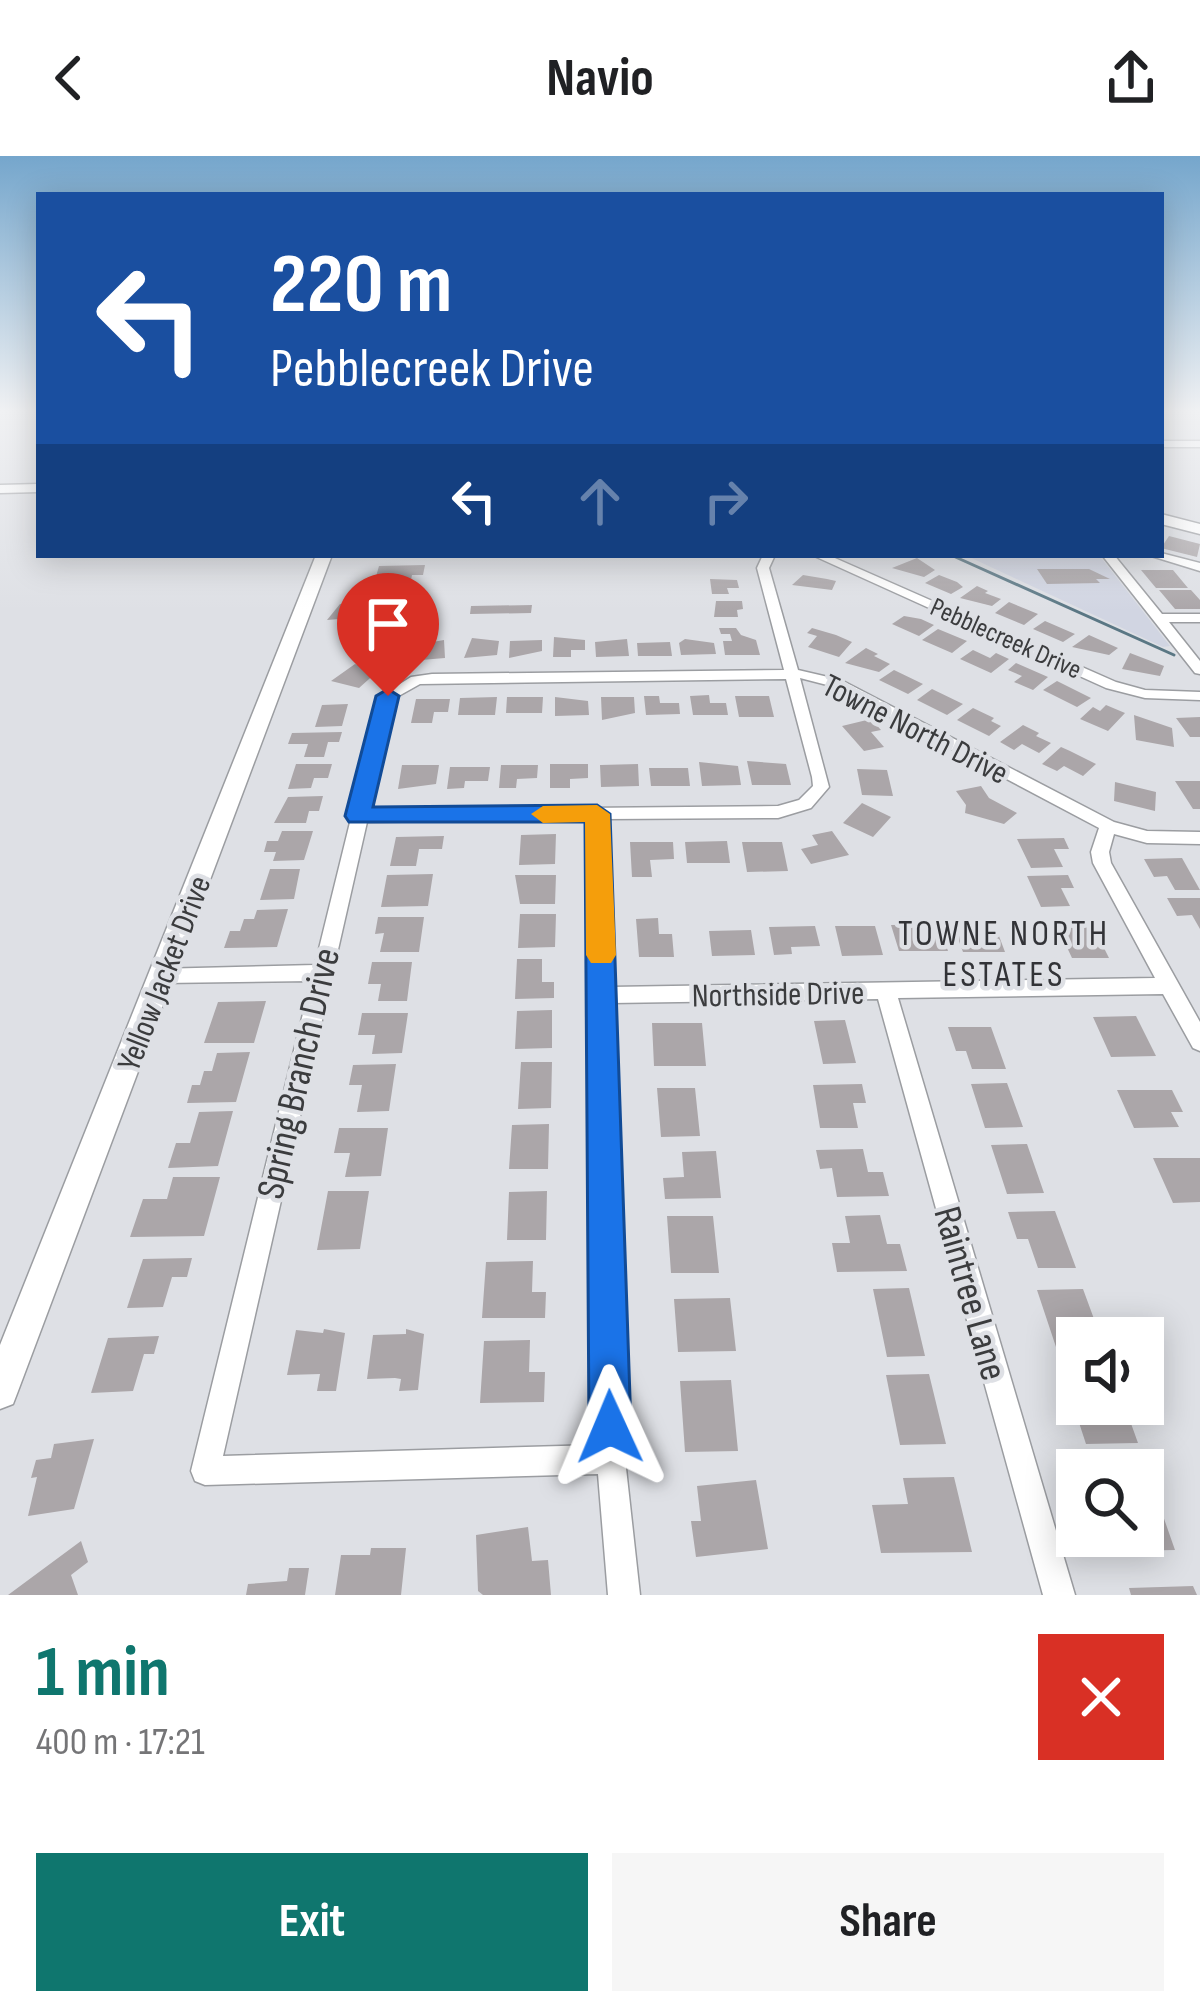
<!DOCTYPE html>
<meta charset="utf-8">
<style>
:root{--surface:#fff;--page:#f6f6f6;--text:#202124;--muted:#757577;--accent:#0f766e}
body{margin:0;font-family:"Sofia Sans Condensed",sans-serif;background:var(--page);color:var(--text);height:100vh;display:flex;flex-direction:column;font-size:45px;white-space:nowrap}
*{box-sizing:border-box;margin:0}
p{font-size:39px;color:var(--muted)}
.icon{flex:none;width:66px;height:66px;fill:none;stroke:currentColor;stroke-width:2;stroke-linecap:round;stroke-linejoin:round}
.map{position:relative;height:1439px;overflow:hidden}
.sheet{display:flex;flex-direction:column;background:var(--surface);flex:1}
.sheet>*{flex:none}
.hud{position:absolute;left:36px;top:36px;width:1128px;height:366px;border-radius:0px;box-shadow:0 6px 30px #0003;background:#1a4fa0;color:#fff;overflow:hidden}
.tools{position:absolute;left:1056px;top:1161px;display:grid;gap:24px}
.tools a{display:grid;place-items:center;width:108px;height:108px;border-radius:0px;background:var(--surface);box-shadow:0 6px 30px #0003;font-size:60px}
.pin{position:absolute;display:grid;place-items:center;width:102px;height:102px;color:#fff;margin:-123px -51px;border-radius:50% 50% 50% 0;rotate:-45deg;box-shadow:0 0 12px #0007}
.pin .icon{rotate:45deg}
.me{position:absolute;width:132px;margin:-66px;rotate:359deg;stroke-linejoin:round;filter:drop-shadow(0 0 9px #0008)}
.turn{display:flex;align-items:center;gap:42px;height:252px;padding:0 36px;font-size:54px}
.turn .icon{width:156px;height:156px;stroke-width:2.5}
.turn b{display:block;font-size:84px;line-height:102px}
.lanes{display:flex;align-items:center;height:114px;padding:0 36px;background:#0003;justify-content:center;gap:60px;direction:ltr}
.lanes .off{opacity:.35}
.round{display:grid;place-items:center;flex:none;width:126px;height:126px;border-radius:0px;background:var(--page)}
.headline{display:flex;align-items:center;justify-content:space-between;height:204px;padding:0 36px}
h1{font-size:72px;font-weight:700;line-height:90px;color:var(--accent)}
.button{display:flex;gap:24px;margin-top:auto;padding:24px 36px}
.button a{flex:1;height:138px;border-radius:0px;background:var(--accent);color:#fff;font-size:48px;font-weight:700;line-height:138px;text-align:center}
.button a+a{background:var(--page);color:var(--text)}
header{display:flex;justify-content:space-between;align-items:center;height:156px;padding:0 36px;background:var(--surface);font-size:54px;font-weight:700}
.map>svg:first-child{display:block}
.built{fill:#d1d5e2}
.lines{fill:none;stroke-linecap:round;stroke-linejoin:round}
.stream{stroke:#5a7784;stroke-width:3}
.building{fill:#aba6a9}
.street-casing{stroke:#9b9da1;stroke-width:3}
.secondary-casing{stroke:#9b9da1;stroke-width:3}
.street{fill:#fff;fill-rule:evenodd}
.secondary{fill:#fff;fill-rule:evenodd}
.route{fill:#1a73e8;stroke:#114b97;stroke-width:3}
.slow{fill:#f59e0b}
.labels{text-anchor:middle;stroke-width:9;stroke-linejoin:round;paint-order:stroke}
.far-street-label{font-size:27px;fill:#3b3c3e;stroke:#dee0e5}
.street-label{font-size:33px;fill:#3b3c3e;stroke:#dee0e5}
.neighbourhood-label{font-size:36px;letter-spacing:3px;fill:#323337;stroke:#dee0e5}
.near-street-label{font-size:39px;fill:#3b3c3e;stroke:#dee0e5}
</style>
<header><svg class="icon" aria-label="back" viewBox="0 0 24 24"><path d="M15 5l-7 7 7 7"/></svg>Navio<svg class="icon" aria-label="share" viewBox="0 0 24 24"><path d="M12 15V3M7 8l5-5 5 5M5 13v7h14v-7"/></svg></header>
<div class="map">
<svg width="1200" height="1439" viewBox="0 0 1200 1439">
<rect width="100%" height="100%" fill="#dee0e5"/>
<path class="built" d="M965,399H1099L1170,490L1163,491Z"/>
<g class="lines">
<path class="stream" d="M951,399L1174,499"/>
</g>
<path class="building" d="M1169,380L1200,388L1197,401L1161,392Z
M917,402L935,414L924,421L892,412Z
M425,409L423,419H412L411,424H375L379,410Z
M1037,413H1089L1110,423H1096L1100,427L1047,428Z
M1141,414H1173L1188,432H1156Z
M803,419L827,423L836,425L832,434L792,429Z
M939,419L957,426L963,431L951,438L925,427Z
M710,423L737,424L739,432H727L729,438H712Z
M977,430L988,435L985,437L1001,443L992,450L960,442Z
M1159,434H1191L1200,444V453H1175Z
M716,445H742L743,453L737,454L738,461H714Z
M1009,446L1038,458L1024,469L995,457Z
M340,448H364L363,461L327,464Z
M532,449L531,457L470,458L471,450Z
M904,460L921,463L934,469L919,480L892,468Z
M1045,465L1075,478L1063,486L1033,473Z
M719,472H736L741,479L756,484L760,499H725L723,485H732L730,478H721Z
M812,472L836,479L852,486L839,501L808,491L817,480L807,477Z
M938,473L967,485L952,497L922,484Z
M1089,479L1118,492L1109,499L1072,491Z
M554,481L585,484V494H571V501H553Z
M472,482L499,485L497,499L464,502Z
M627,483L629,500L596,501L595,486Z
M685,483L714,487L716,498L681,499L679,487Z
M444,484L445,502L409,505V490Z
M542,484V495L509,502L510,485Z
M670,486L672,500H638L637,487Z
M866,492L878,498L874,500L890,508L879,516L845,507Z
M973,494L990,502L996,497L1009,503L991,517L960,503Z
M1130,497L1164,510L1160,520L1122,513Z
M1016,507L1048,521L1033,534L1014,526L1022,520L1008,514Z
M355,508L378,515L359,532L331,525Z
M894,514L923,528L908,538L879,524Z
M1057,525L1091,542L1077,551L1043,534Z
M932,533L963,548L947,559L917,544Z
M709,539L710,547H726L728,559H693L690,540Z
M644,540H659L660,547H679L680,558L646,559Z
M735,540H769L774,561H739Z
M497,541L495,559H458L460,542Z
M507,541H543L542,557H506Z
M555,541L588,545L589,559L555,560Z
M601,541H634L635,557L602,564Z
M416,543H450L448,556H434L432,567H411Z
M348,548L342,570L315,571L322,549Z
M1106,549L1125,557L1108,575L1080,563L1093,551L1100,555Z
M973,552L994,562L991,565L1001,570L989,580L957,564Z
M1134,559L1172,572L1174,591L1136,584Z
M1200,561V581H1190L1176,562Z
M871,563L881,574L871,576L884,591L864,595L842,570Z
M1023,569L1039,577L1036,580L1051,587L1039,597L1022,588L1014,594L1000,586Z
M342,576L339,586H328L324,601H304L308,588H288L292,577Z
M1061,591L1070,595L1096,608L1083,620L1064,610L1057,615L1042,608Z
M747,605L786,608L791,629H752Z
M699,606L738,610L741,629L702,630Z
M296,608H332L328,622H314L311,632L288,633Z
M550,608H588V622L570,623V632H550Z
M638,608L639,630L601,631L600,609Z
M402,609H439L436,628L398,633Z
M501,609H538L537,622L517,623L516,632H499Z
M450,611H490L488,625H465L464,632L447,633Z
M649,612H688L690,630H651Z
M857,613L887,614L893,640L862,639Z
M1175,625H1200V653H1193Z
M1115,626L1156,636L1155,655L1114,645Z
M981,630L989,642L1017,657L1004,668L965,657L966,649L956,635Z
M323,640L319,655H309L306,667H274L288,641Z
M862,647L891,661L873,681L843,667Z
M282,675H313L304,704L273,705L276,696H264L267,685H278Z
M832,675L849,699L811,708L801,693L818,689L812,679Z
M556,678L555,708L519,709L521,679Z
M444,680L442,693H419L416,710H390L396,681Z
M1064,682L1069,693H1054L1063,711L1031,712L1017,683Z
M727,685L730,707H687L685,686Z
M630,686H673L674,703L650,704L652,721H632Z
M742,686H782L788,715L747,716Z
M1182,702L1200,734H1175L1167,720L1154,721L1144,703Z
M270,713H300L294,743L260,744Z
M433,718L428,750L381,751L387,719Z
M515,719H556L555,748H520Z
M1068,719L1074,732H1061L1070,750L1041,751L1027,720Z
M1167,742H1200V773L1192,759L1177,760Z
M288,753L277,791L224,792L230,775H240L244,763H254L257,754Z
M520,758H556L555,791L518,792Z
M378,761H424L419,796H380L384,777L375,778Z
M658,762L659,778H672L674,801H639L636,763Z
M939,768L948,795H899L891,769Z
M1056,768H1092L1109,802H1072Z
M815,770L820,790L791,791L792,798L774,799L769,771Z
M835,770H875L883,799L842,800Z
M954,772H996L1005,796H963Z
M751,774L755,799L712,800L709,775Z
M517,803H542V826H554V842L515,843Z
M372,806H412L407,845H378L381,828H368Z
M266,845L254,887H204L218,846Z
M552,854V892L515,893L517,855Z
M362,857H408L402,897L372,898L375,879H358Z
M1136,860L1156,900L1111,901L1093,861Z
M845,864L856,907L823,908L814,865Z
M652,867H702L706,910H654Z
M948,871H991L1006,913H972L966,895H956Z
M250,896L236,946L187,947L192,929H200L204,915H212L217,897Z
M521,906H552L551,952L518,953Z
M396,908L389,955L357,956L362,929H349L353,909Z
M1007,927L1023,971L985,972L971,928Z
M862,928L866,947H853L858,972H820L813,929Z
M657,932H695L700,980L661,981Z
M1117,934H1172L1183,956H1171L1179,971L1134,972Z
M233,955L218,1010L168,1012L176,987H190L199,956Z
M549,968L548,1013H509L512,969Z
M339,972H388L381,1020L345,1021L350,997H334Z
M1027,988L1044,1037L1007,1038L991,989Z
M863,993L868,1016H883L889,1040L837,1041L832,1012L820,1013L816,994Z
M716,995L721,1042L665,1043L663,1022L684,1021L682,996Z
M1153,1002H1200V1046L1173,1047Z
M173,1021H220L204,1080L130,1081L143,1043H167Z
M328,1035H369L360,1093L317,1094Z
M547,1035L546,1084H507L509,1036Z
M1055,1055L1076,1112H1038L1028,1083H1017L1008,1056Z
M880,1059L887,1088H900L907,1115L837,1116L832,1087H850L845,1060Z
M667,1060H713L719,1117H671Z
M192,1102L187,1121H172L163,1151L127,1152L143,1103Z
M533,1105L532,1136H546L545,1162H482L486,1106Z
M909,1132L925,1200L887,1201L873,1133Z
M1083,1133L1101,1182H1077V1194H1057L1037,1134Z
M730,1142L736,1195L678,1196L674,1143Z
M324,1173L345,1177L336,1235H317L320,1218L287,1219L296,1174L323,1177Z
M406,1173L424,1178L418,1234L399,1235L401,1223L395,1222L367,1223L373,1179L406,1178Z
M159,1180L154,1198H144L133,1235L91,1237L108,1182Z
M530,1184L529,1216H545L544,1246L480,1247L484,1185Z
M929,1218L946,1288L900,1289L886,1219Z
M1064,1221H1077V1248H1124L1138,1287L1086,1288Z
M731,1224L738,1295L685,1296L680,1225Z
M94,1283L74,1353L28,1360L37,1321L31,1322L36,1304L51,1302L54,1288Z
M1143,1317H1148L1175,1394L1122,1395L1117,1380H1143Z
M954,1321L972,1396L881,1397L872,1349L908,1348L903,1322Z
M756,1324L768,1393L696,1401L691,1365H701L697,1330Z
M528,1371L532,1405L548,1404L551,1439H483L478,1435L476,1379Z
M81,1385L88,1406L71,1419L78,1439H8Z
M371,1392H406L401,1439H335L341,1399H370Z
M289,1412H309L305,1439H246L248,1428L287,1425Z
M1193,1430L1197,1439H1131L1129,1432Z"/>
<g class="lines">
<defs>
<path id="street" d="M1161,285H1200V291H1161Z
M1161,397L1200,407V415L1148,399Z
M763,399H775L769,412L798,514L841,524L1114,666L1147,675L1200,676V688L1147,687L1114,678L1109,696L1111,707L1200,866V895L1193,892L1163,838L898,842L1075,1439H1043L878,843L611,847L625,1303L640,1439H608L598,1318L205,1329L195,1325L191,1315L311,825L163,827L156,825L153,819L156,813L315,809L381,540L411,521L432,518L784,514L757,412ZM800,522L831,530L1099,672L1091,696L1093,707L1155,822L611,831L606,663L778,662L811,652L829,631ZM786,523L812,621L813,630L799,644L778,650L369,654L395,542L420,528ZM589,663L597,1289L223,1300L367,666Z
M812,399H828L1116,526L1145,534L1200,536V544L1145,542L1106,532Z
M1102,399H1114L1162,458H1200V466H1169L1200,505V518L1195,517Z"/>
<path id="secondary" d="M39,328V336L0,337V329Z
M1161,358L1200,368V378L1161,368Z
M316,399H332L18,1235L13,1248L0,1253V1189Z"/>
</defs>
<use href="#street" class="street-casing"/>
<use href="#secondary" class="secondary-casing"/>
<use href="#street" class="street"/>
<use href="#secondary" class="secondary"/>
</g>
<linearGradient id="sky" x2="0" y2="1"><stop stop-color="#75a6cc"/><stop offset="0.56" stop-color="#f0f1f3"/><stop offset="1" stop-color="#f0f1f3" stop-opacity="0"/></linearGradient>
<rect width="1200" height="455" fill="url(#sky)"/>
<path class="route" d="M388,533L399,540L373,651L597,649L610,658L631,1271L625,1286L610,1292L595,1286L589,1271L585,666H349L345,660L376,540Z"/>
<path class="slow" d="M597,649L610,658L616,799L611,807H591L586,799L585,666L543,667L531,658L543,650Z"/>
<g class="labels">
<g class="far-street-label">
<text transform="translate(1006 482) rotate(24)" y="9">Pebblecreek Drive</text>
</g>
<g class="street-label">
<text transform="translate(916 572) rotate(27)" y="12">Towne North Drive</text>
<text transform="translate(163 817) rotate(-69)" y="12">Yellow Jacket Drive</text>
<text transform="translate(778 837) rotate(-1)" y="12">Northside Drive</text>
</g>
<g class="neighbourhood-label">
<text x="1004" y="789">TOWNE NORTH<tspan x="1004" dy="41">ESTATES</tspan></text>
</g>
<g class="near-street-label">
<text transform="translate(297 917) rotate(-77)" y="14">Spring Branch Drive</text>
<text transform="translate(972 1137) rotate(74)" y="14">Raintree Lane</text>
</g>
</g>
</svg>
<div class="tools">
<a><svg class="icon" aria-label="sound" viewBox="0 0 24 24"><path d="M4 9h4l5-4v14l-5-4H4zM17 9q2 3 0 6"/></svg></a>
<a><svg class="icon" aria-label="search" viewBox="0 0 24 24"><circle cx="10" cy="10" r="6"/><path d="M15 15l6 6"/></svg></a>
</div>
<div class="pin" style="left:388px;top:540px;background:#d93025"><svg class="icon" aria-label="arrive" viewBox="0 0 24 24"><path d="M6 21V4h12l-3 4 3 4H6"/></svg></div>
<svg class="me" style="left:610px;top:1271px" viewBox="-20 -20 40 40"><path d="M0-17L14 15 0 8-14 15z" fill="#1a73e8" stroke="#fff" stroke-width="4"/></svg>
<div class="hud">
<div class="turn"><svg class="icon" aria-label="left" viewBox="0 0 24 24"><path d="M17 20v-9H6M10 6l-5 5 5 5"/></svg><div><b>220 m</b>Pebblecreek Drive</div></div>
<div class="lanes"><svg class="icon" aria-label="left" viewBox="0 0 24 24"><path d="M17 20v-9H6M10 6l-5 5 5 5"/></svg><svg class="icon off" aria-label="ahead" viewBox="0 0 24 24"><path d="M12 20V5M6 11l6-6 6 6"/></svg><svg class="icon off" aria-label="right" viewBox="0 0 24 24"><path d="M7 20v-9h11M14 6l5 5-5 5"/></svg></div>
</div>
</div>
<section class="sheet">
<div class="headline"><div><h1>1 min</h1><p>400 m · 17:21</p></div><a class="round" style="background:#d93025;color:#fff"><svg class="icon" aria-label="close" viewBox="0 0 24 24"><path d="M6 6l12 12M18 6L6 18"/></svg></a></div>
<div class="button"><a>Exit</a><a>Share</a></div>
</section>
